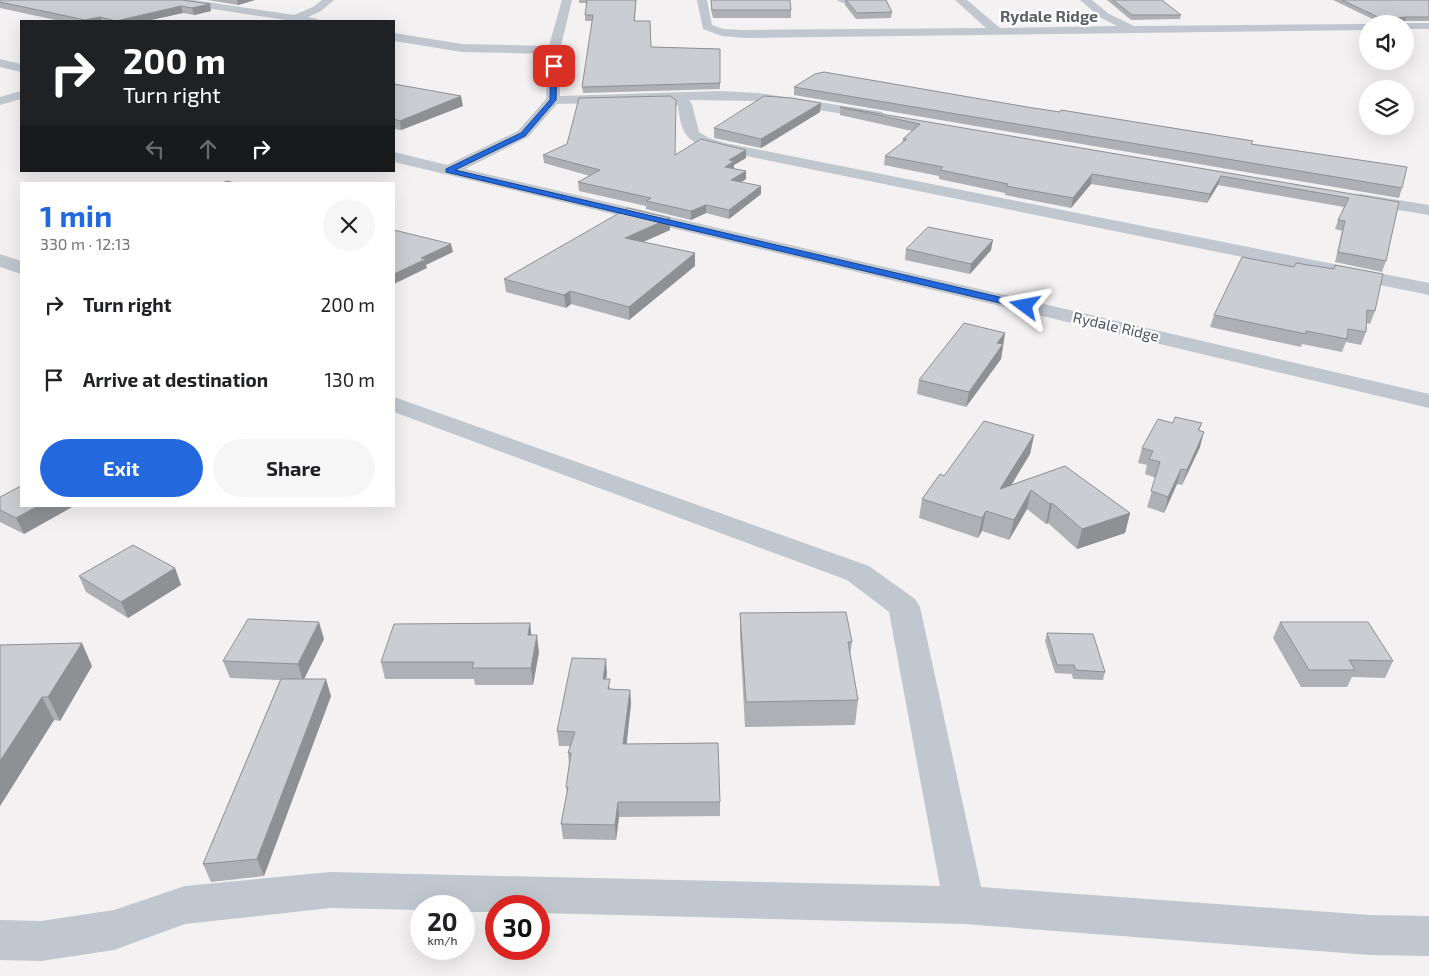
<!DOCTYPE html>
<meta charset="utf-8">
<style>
:root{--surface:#fff;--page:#f6f6f6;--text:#202124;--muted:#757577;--accent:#2368dc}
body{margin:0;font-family:"Exo 2",sans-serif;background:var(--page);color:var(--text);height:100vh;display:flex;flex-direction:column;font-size:19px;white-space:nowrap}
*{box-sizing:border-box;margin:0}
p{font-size:16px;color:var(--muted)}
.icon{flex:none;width:28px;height:28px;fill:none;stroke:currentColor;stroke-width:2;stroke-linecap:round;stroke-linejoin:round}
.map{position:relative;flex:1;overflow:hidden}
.panel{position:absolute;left:20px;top:182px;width:375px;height:325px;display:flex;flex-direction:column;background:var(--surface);border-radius:0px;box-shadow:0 5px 20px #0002}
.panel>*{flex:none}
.hud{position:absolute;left:20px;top:20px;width:375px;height:152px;border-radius:0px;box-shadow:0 5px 20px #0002;background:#202124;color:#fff;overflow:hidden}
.controls{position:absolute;left:1359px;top:15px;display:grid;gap:10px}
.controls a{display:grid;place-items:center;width:55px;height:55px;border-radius:50%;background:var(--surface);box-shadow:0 5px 20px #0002;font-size:25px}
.speed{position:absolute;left:410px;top:895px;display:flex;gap:10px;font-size:25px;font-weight:700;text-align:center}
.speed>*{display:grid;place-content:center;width:65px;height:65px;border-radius:50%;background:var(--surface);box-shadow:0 5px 20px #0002;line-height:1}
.speed small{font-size:12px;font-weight:400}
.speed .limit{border:8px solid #d22;background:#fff;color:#111}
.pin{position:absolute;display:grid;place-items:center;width:42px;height:42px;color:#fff;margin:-21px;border-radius:10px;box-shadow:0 2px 8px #0006}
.me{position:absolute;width:55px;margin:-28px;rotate:283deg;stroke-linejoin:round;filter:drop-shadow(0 0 4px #0008)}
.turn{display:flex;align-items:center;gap:18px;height:105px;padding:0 20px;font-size:22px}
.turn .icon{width:65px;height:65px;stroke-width:2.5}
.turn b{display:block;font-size:35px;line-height:42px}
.lanes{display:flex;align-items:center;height:48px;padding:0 20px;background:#0003;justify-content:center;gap:25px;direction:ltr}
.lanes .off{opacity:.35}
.round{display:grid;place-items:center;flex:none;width:52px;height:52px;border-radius:26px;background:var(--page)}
.headline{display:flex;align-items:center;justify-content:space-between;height:85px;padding:0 20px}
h1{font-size:30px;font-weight:700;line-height:38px;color:var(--accent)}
.primary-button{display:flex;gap:10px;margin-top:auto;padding:10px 20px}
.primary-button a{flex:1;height:58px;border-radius:30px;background:var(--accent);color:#fff;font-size:20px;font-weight:700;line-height:58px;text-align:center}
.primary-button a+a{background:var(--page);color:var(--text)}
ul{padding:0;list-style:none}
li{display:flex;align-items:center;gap:15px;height:75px;padding:0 20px}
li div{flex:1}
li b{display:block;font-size:19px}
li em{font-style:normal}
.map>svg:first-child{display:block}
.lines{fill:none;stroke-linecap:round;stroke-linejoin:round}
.minor{fill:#c0c7cf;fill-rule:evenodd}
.wall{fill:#afb0b5}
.shaded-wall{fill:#8e9094}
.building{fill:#cbcdd3;stroke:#8e9094}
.route{fill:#2368dc;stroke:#17448f}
.labels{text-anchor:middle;stroke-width:4.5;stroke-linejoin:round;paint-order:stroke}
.far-street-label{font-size:15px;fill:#4a535e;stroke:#fff}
.far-neighbourhood-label{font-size:16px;font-weight:bold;fill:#5e6166;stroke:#fff}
</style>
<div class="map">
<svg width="1429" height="976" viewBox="0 0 1429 976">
<rect width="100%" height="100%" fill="#f3f1f1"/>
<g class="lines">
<path class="minor" d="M167,0H194L294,15L313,7L322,0H334L321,11L308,17L318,19L320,21H293L172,3Z
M562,0H572L560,50V96L721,91L758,93L877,111L882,112L884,115L882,118L877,119L758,101L689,100L692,104L699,132L709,138L725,143L1429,283V295L717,150C687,142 682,137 678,106L671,101L557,104L528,137L465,169L1429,394V408L394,162V152L447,165L518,131L546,99L548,54L462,52L394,41V33L462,44L549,46Z
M697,0H707L712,25L723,29L745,30L986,28L955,0H967L1000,28L1117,26L1101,18L1080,0H1092L1109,14L1134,26L1368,24H1369L1368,30L745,38L722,36L703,29Z
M837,0H875C869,6 843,6 837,0Z
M1405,23H1429V29H1405V24H1401Z
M0,59L21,64V72L0,67Z
M21,91V99L0,105V97Z
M1361,194L1429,205V215L1355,203L1352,199L1355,195Z
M0,254L21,261V274L0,267Z
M394,397L869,566L915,599L920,607L981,887L1370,915L1429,916V956L1370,955L964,924L539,913V906H496V912H464V906H421V910L330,908L185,924L114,950L41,961L0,960V920L41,921L114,910L185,886L330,872L940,886L889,612L847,580L394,412Z"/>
</g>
<path class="wall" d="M0,0H182L211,11L194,15L183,13L146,21H60L0,8Z
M207,0H255L238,5Z
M579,0H636L635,21L651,47L720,49V89L583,93L582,87L593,21H585V15L587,3H579Z
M711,0L791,10V18H713L711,10Z
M845,0H886L892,12L891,18L856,19L845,5Z
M1107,0H1162L1181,15L1180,19L1131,20Z
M1333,0H1429V21H1405L1381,23Z
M394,84L463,106L401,130L394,129Z
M794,87L1027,107L1252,144L1402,188L1399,198L794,95Z
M840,107L1399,202L1386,261L1382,272L1335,262L1342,231L1335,229L1338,220L1344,207L1218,185L1207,203L1091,184L1071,208L1005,195V193L939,179V176L884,165L885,156L902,143L903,139L912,131L840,115Z
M820,112L761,148L714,138V128Z
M746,150V158L734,165V169L746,171V179L741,182L761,194L729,219L706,213L691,220L646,209V206L579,191L578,182L590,176L544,163L543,155H675Z
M670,218V230L643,242L695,253V266L629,320L571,304L566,308L506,292L504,279Z
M906,249L991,250L970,274L905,260Z
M1335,265L1375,311L1370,324L1367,323L1366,332L1361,345L1346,342L1342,352L1302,344L1301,347L1210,327L1214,315L1294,267L1334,269Z
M1005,333L1001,359L966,407L917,394L919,380Z
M1173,423H1202L1199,431L1200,447L1182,485L1177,484L1164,513L1147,507L1156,478L1145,474L1147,465L1138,463L1142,448Z
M1034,435L1030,454L1011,485L1065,466L1130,513L1125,533L1077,549L1048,523L1046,524L1027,509L1009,540L982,531L978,538L919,518L922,499L944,476Z
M0,497L72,507L24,534L0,522Z
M175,568L181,585L128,618L86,592L79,576Z
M740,613L852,642L850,656L858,700L855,725L745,727L740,637Z
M1280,622L1393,661L1385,678L1352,677L1347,687H1301L1273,638Z
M530,623L531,635L539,652L533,685H475L474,679H385L381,662Z
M1047,633L1105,672L1103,680L1073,679L1072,674L1055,673L1045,641Z
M324,639L304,679L331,696L264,876L211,882L203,864L280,680L230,678L223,661Z
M0,645L92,666L60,721L54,720L0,806Z
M607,673L606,679L611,690H630L631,704L626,744L720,802V816L619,817L616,840L563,839L561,824L567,793L566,787L569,764L568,753L570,746H559L557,731Z"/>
<path class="shaded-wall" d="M237,0H255L238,5Z
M210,4L211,11L194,15L192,8Z
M181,6L183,13L146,21H116Z
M100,17L102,21H86L85,20Z
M1406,17L1405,21L1381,23L1382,19Z
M461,96L463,106L401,130L400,121Z
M821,103L820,112L761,148V139Z
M746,150V158L734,165V169L725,167L729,160Z
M746,171V179L731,189V180Z
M1092,174L1091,184L1071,208L1073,198Z
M1221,176L1218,185L1207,203L1210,194Z
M761,186V194L729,219V210Z
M706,205V213L691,220V211Z
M670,218V230L625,250V238Z
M993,240L991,250L970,274L971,264Z
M451,244L453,252L426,265L427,268L394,284V274L421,258Z
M695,253V266L629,320V307Z
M570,291L571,304L566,308L564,295Z
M1005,333L1001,359L966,407L969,392L997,343Z
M1204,432L1200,447L1182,485L1187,470Z
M1034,435L1030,454L997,509L1000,489Z
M1181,469L1177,484L1164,513L1168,497Z
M1031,490L1027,509L1009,540L1014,520Z
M1052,503L1048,523L1046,524L1050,504Z
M38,506H71L72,507L24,534L16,518Z
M986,511L982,531L978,538L982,518Z
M1130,513L1125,533L1077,549L1082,529Z
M175,568L181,585L128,618L121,602Z
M319,622L324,639L303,681L298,664Z
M530,623L532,640L528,635Z
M537,635L539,652L533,685L531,668Z
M82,643L92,666L60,721L48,697Z
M606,659L607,673L604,693L603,679Z
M326,679L331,696L264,876L257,859Z
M630,690L631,704L625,759L623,744Z
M42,697L54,720L0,806V761Z
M618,802L619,817L616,840L615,825Z"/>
<path class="building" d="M0,0H182L210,4L192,8L181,6L116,21L100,17L85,20L0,2Z
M587,0H636L634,21H650L651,47L720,49V83L582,87L593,15H585Z
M711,0H790L791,10H712Z
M846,0H886L892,12L857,13Z
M1113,0H1162L1181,15H1132Z
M1342,0H1429V17H1406L1382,19Z
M824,72L1027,107L1060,112L1061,110L1253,141L1251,144L1407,167L1402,188L794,87L815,74Z
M394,84L461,96L400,121L394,119Z
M670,96L676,100L675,155L701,139L746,150L729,160L734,161L725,167L746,171L731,180L761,186L729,210L706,205L691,211L646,201L651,198L578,182L600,170L543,155L567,144L579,98Z
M764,96L792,98L821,103L761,139L714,128Z
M840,107L1399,202L1386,261L1338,252L1345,221L1338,220L1349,198L1221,176L1210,194L1092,174L1073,198L1006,186L1008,184L940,170L943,167L885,156L907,139H903L920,124Z
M227,181L239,184H220Z
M628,208L670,218L625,238L695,253L629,307L570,291L564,295L504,279Z
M928,227L993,240L971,264L906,249Z
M394,230L451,244L421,258L426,259L394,274Z
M1242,257L1294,267L1296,263L1334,269L1335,265L1383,274L1375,311L1367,310L1366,332L1348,329L1347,339L1306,331V334L1214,315Z
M964,323L1005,333L997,343L1003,344L969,392L919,380Z
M1175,417L1202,423L1198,430L1204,432L1187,470L1181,469L1168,497L1151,491L1160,462L1149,459L1153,451L1142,448L1158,419L1173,423Z
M984,421L1034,435L1000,489L1065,466L1130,513L1082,529L1052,503L1050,504L1031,490L1014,520L986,511L982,518L922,499L940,474L944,476Z
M21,486V506H38L16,518L0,510V497Z
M133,545L175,568L121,602L79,576Z
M846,612L852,642H848L858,700L746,702L740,613Z
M248,619L319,622L298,664L223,661Z
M1280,622H1368L1393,661L1349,660L1355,670H1309Z
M530,623L528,635H537L531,668H472L474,662H381L394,624Z
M1047,633L1093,634L1105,672L1076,670L1074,665H1057Z
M82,643L48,697H42L0,761V645Z
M572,658L606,659L603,679H610L608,689L630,690L623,744L718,743L720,802H618L615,825L561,824L568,787H566L571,753H568L575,732L557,731Z
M281,679H326L257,859L203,864Z"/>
<path class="route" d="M554,65L557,66L556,100L525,136L455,170L1025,303L1030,306L1025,309L446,172V169L521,133L550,100L551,66Z"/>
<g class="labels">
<g class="far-street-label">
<text transform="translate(1116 327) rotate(13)" y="5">Rydale Ridge</text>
</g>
<g class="far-neighbourhood-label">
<text x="1049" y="22">Rydale Ridge</text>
</g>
</g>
</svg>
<div class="controls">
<a><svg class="icon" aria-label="sound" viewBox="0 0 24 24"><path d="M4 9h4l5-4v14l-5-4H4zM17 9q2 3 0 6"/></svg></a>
<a><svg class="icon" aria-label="layers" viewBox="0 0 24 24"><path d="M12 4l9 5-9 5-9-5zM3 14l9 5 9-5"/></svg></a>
</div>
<div class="speed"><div>20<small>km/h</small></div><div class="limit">30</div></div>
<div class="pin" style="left:554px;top:66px;background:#d93025"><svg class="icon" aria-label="arrive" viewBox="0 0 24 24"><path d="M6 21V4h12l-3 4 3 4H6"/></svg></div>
<svg class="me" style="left:1025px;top:306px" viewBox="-20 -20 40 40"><path d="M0-17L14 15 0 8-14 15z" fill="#2368dc" stroke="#fff" stroke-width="4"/></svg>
<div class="hud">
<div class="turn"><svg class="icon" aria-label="right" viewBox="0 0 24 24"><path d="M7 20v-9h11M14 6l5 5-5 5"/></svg><div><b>200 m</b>Turn right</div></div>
<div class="lanes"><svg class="icon off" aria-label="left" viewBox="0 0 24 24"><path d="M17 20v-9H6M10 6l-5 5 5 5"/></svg><svg class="icon off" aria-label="ahead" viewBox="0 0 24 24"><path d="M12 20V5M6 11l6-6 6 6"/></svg><svg class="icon" aria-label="right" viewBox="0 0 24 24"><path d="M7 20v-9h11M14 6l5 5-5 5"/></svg></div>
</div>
<section class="panel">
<div class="headline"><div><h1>1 min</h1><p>330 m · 12:13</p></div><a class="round"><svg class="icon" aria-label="close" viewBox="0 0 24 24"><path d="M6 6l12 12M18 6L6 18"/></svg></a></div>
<ul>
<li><svg class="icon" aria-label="right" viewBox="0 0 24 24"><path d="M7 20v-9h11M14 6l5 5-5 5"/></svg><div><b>Turn right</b></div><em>200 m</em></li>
<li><svg class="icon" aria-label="arrive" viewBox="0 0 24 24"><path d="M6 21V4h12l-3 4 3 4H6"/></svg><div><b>Arrive at destination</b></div><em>130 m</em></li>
</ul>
<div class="primary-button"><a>Exit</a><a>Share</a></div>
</section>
</div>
